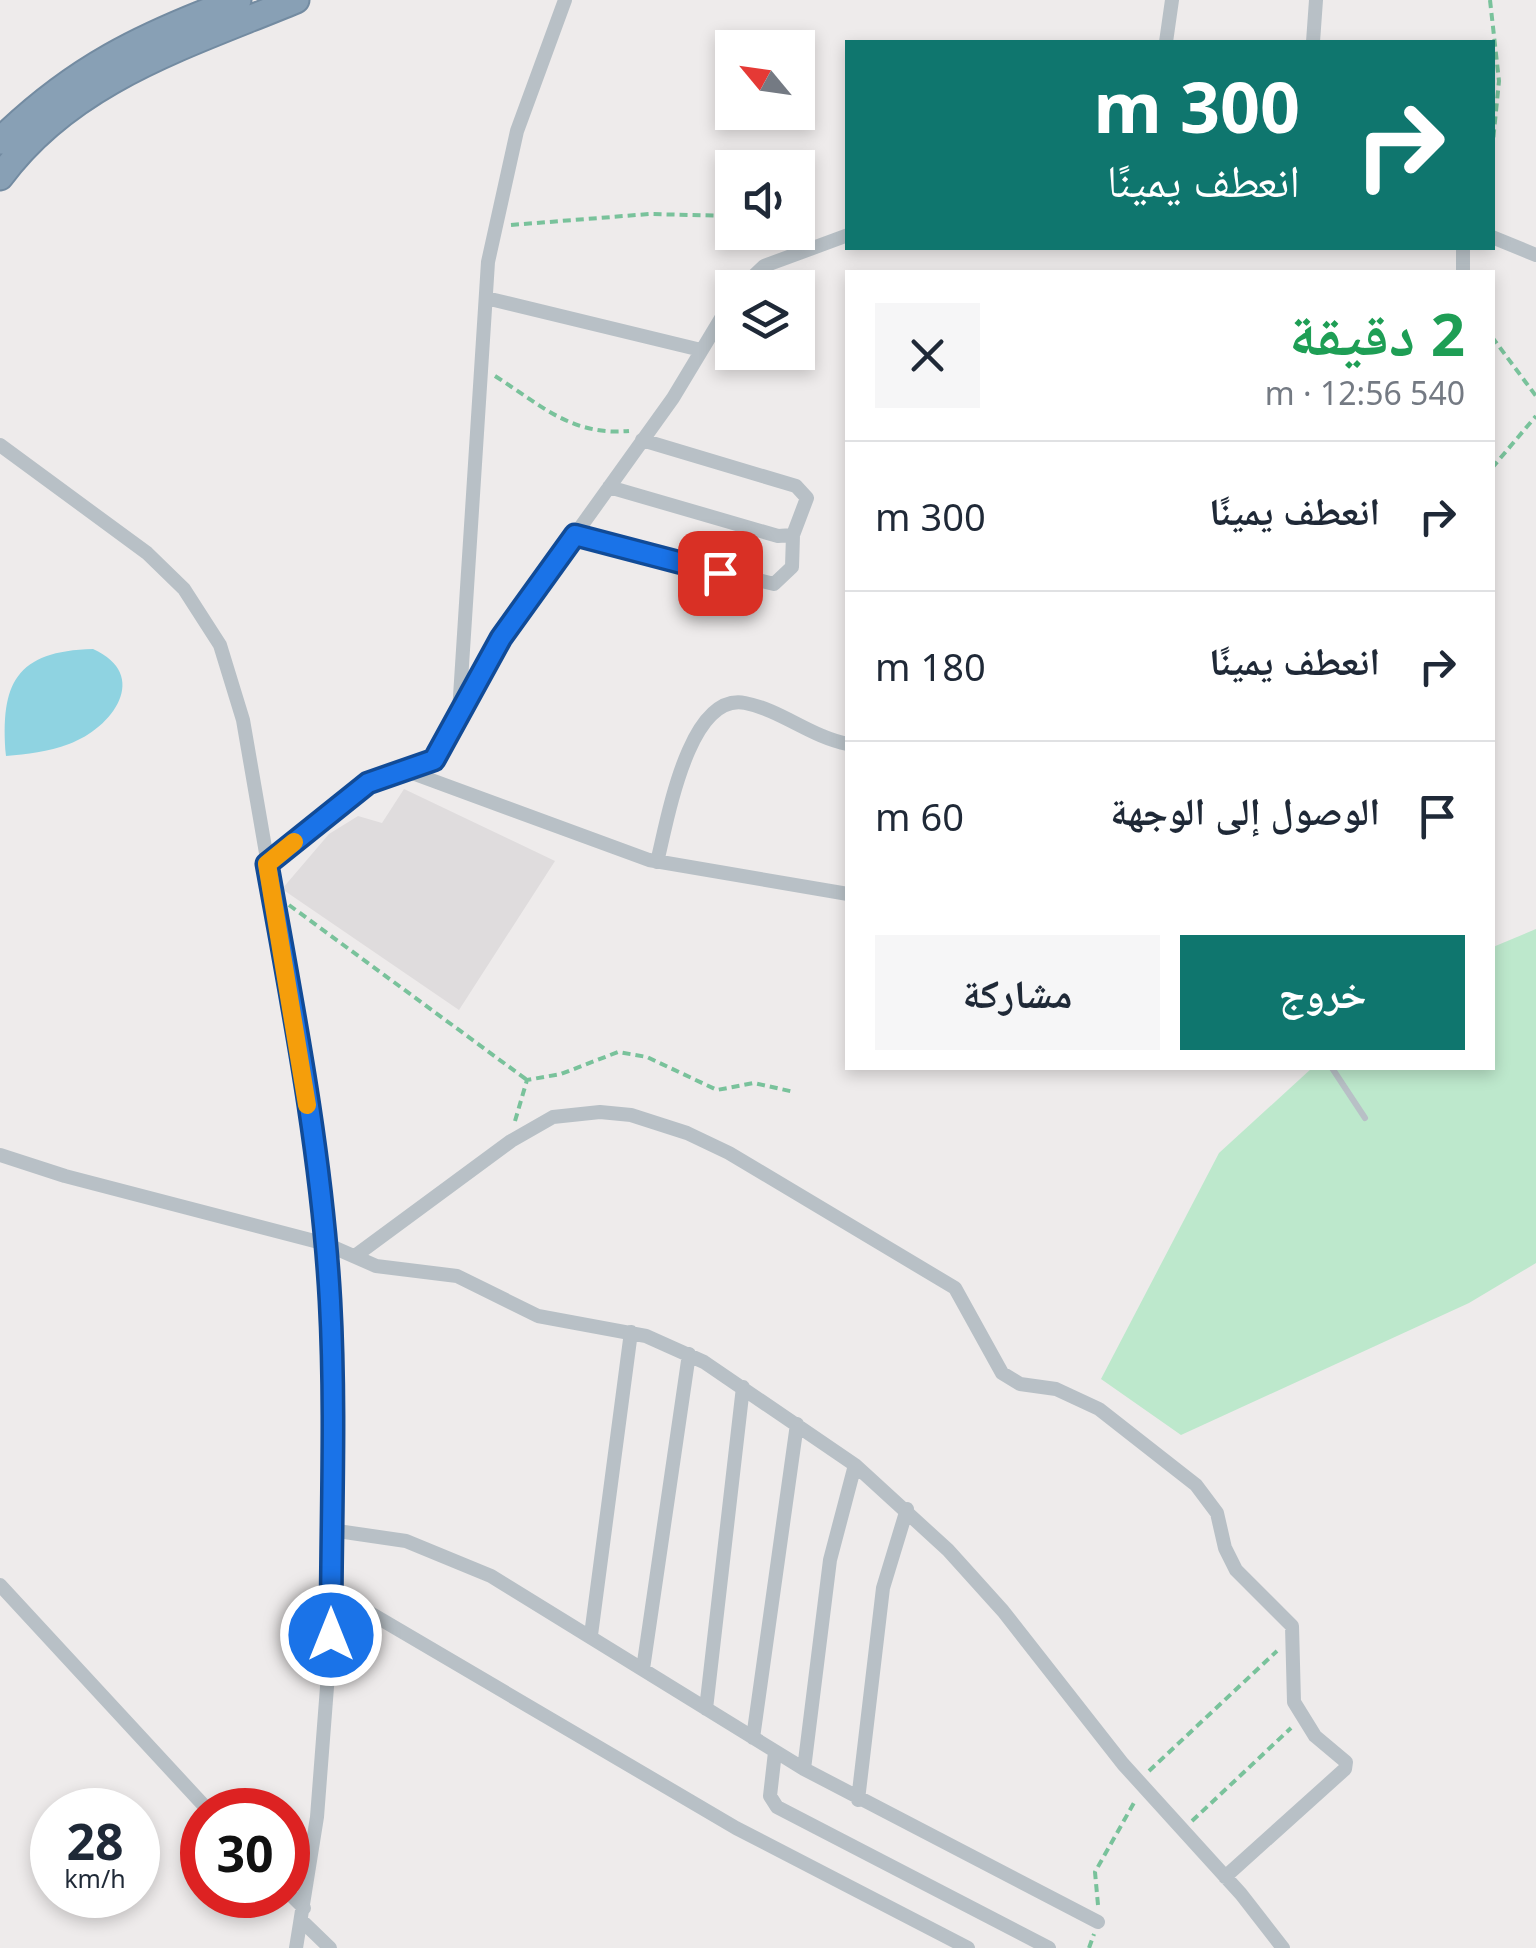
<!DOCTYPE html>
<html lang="ar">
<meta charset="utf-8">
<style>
:root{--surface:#fff;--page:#f6f6f7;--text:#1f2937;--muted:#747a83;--line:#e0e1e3;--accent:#0f766e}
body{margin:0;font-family:"Noto Sans","Noto Naskh Arabic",sans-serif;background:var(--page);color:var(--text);direction:rtl;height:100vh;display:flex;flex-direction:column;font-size:38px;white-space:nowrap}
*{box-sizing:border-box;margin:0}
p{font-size:32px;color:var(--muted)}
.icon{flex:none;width:55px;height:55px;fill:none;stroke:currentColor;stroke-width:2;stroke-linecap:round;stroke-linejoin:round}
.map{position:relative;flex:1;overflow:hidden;direction:ltr}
.details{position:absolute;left:845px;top:270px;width:650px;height:800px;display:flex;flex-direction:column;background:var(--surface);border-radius:0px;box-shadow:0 5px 15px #0003;direction:rtl}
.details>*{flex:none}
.banner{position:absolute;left:845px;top:40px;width:650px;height:210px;border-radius:0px;box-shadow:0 5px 15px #0003;direction:rtl;background:#0f766e;color:#fff;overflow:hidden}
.needle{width:65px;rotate:299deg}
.fabs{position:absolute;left:715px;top:30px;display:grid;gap:20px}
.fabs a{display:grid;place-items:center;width:100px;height:100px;border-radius:0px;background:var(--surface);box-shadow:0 5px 15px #0003;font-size:50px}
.speed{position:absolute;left:30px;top:1788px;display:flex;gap:20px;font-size:50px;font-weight:700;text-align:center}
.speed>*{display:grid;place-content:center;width:130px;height:130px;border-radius:50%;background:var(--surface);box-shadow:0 5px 15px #0003;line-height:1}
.speed small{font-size:25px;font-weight:400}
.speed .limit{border:15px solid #d22;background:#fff;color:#111}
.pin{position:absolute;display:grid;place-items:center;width:85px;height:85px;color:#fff;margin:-42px;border-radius:20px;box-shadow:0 5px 15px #0006}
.me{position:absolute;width:110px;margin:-55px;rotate:0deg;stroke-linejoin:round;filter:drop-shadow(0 0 8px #0008)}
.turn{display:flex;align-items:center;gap:35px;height:210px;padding:0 30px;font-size:45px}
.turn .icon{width:130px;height:130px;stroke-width:2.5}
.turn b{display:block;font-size:70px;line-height:85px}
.round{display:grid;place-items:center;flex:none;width:105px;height:105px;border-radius:0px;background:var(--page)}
.headline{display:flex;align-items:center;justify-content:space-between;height:170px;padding:0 30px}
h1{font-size:60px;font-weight:700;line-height:75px;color:#1e9e55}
.cta{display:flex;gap:20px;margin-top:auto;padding:20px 30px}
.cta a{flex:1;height:115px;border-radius:0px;background:var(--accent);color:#fff;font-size:40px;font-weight:700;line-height:115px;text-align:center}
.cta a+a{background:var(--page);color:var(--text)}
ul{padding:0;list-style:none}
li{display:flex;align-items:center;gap:30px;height:150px;padding:0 30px;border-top:2px solid var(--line)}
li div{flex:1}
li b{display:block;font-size:38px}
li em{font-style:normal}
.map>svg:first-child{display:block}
.education{fill:#dfdcdd}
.green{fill:#bde8cc}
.water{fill:#8fd3e1}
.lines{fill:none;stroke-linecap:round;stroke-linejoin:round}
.highway-casing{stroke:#738ba1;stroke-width:29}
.path{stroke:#79c29b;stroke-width:4;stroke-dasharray:8 5;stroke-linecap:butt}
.lane{stroke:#b8c0c6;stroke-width:6}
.street{stroke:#b8c0c6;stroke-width:14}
.highway{stroke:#88a0b5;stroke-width:25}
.route-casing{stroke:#114b97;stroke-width:25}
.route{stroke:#1a73e8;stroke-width:18}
.slow{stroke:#f59e0b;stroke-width:18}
</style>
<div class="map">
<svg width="1536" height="1948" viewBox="0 0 1536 1948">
<rect width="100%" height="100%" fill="#eeebeb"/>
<path class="education" d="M404,789L555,861L459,1010L282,889L329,834L358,816L382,823Z"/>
<path class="green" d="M1536,929V1263L1469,1303L1181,1435L1101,1379L1219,1153L1312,1068H1492L1493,947Z"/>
<path class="water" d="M93,649C151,675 113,728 69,744C48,752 27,754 6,756C0,683 16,651 93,649Z"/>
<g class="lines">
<defs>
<path id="highway" d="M0,141C73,69 143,35 238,0
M0,177C72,79 188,45 296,0"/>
</defs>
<use href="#highway" class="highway-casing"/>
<path class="path" d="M1490,0L1499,81L1492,151
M511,225L649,214L732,216
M775,232L787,242
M1492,337L1536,396
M495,376C541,405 571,436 629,431
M1492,468L1536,416
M289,905L527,1080
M515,1121L527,1080L561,1074L618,1052L647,1057L717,1090L754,1083L794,1092
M1149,1771L1277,1651
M1192,1821L1291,1728
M1098,1905L1095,1872L1135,1801
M1089,1948L1094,1934"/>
<path class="lane" d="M1332,1068L1365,1118"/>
<path class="street" d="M1166,42L1172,0
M1313,42L1316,0
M1492,237L1536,255
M1463,272V248
M741,288L764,266L848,235
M486,298L701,350
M0,445L147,553L184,589L220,645L243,720L299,1044L330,1304L331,1635L317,1817L296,1948
M609,487L778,536L793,535L807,498L796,486L642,440
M575,535L774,584L792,567L793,535
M459,712L488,262L517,131L565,0
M404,770L649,860L848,894
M657,862C667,823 688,692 745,703C781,710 811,737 848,744
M267,864L368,783L424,767L444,749L501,638L673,398L732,300
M0,1155L65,1176L326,1244L376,1266L457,1276L538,1316L646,1336L704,1362L855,1465L948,1550L1003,1611L1123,1764L1241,1894L1283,1948
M355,1256L511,1141L553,1117L600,1112L631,1115L687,1133L729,1153L955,1288L1002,1373L1020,1384L1056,1389L1099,1409L1196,1485L1217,1513L1225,1548L1236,1570L1292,1626L1294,1702L1315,1736L1346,1762L1345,1769L1225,1877
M331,1530L406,1541L491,1576L804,1769L1098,1922
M0,1585L208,1810
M331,1590L736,1828L968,1948
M591,1635L631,1332
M643,1669L689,1354
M706,1709L743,1387
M753,1738L797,1424
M775,1752L770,1796L777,1807L1049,1948
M804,1769L830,1560L855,1465
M858,1800L883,1588L907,1509
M288,1892L304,1908
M302,1921L330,1948"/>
<use href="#highway" class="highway"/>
</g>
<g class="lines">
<defs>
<path id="route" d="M331,1635C331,1524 336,1412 330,1301C322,1155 293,1008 267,864L368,783L434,760L501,638L575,535L720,573"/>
</defs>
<use href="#route" class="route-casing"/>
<use href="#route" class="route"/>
<path class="slow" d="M294,842L267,864L307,1105"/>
</g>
</svg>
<div class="fabs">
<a><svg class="needle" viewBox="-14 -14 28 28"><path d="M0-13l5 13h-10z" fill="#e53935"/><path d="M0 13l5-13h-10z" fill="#747a83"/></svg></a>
<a><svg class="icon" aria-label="sound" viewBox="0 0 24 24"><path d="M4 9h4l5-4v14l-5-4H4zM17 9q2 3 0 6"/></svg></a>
<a><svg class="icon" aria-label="layers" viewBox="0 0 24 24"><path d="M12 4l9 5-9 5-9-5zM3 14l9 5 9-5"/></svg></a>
</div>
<div class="speed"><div>28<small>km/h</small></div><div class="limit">30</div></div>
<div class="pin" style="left:720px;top:573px;background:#d93025"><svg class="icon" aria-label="arrive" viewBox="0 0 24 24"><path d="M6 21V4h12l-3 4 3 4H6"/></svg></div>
<svg class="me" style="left:331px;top:1635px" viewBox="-20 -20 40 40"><circle r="17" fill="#1a73e8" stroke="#fff" stroke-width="3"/><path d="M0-11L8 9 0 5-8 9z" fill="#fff"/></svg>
<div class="banner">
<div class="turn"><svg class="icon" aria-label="right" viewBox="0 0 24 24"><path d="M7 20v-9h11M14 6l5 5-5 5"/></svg><div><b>300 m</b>انعطف يمينًا</div></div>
</div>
<section class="details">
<div class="headline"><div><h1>2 دقيقة</h1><p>540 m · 12:56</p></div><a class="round"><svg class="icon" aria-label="close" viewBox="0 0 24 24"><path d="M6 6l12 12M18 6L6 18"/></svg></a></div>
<ul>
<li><svg class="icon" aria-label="right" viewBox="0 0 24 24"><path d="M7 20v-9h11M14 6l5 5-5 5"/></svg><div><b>انعطف يمينًا</b></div><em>300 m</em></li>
<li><svg class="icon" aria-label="right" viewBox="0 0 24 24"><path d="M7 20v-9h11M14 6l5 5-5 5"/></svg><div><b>انعطف يمينًا</b></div><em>180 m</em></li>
<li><svg class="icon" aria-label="arrive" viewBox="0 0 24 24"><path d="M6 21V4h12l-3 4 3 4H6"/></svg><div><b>الوصول إلى الوجهة</b></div><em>60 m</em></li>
</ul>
<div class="cta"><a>خروج</a><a>مشاركة</a></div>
</section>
</div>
